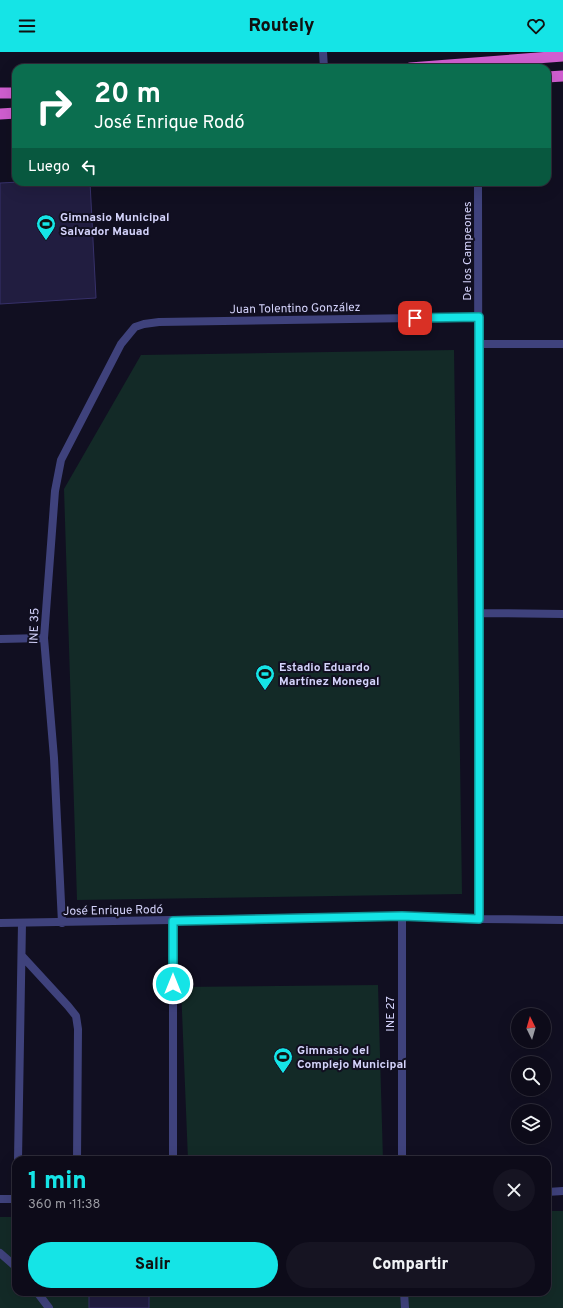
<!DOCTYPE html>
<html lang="es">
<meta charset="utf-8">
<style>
:root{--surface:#0d0b19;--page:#161422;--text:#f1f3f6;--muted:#9a9ba2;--line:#2d2b38;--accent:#15e4e6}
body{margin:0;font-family:Overpass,sans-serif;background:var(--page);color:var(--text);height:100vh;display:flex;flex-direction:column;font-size:15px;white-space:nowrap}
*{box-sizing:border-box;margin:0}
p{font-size:13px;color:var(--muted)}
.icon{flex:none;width:22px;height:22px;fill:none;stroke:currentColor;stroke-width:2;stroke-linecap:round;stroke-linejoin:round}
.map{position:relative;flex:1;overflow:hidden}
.side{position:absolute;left:12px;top:1104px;width:539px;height:140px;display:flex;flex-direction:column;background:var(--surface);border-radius:12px;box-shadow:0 4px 16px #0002,0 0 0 1px var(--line)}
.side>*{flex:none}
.top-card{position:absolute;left:12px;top:12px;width:539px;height:122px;border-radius:12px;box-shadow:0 4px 16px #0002,0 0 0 1px var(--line);background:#0b6e4f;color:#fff;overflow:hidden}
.needle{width:26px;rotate:355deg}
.buttons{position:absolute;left:511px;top:956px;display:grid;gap:8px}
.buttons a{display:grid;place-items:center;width:40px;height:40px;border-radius:50%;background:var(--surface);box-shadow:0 4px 16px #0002,0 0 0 1px var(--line);font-size:20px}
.pin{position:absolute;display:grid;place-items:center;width:34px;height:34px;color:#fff;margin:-17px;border-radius:8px;box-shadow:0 2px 6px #0006}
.me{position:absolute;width:44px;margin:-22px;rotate:0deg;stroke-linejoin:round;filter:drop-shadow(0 0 3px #0008)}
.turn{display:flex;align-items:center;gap:14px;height:84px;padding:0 16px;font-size:18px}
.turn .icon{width:52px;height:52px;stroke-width:2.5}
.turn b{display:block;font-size:28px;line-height:34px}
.then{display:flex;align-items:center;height:38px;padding:0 16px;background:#0003;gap:8px;font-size:15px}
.round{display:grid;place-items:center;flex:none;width:42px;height:42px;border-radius:21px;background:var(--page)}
.head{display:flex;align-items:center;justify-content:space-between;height:68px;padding:0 16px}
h1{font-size:24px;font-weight:800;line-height:30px;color:var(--accent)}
.button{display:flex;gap:8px;margin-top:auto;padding:8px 16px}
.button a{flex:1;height:46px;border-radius:24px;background:var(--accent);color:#111;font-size:16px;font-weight:800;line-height:46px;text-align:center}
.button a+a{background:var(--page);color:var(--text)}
header{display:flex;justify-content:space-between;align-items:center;height:52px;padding:0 16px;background:var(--accent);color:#111;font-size:18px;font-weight:800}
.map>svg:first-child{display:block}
.green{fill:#132a27}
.building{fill:#211d40;stroke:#37316a}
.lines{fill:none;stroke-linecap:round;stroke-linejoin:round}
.service{stroke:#3f427c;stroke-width:8}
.minor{stroke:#3f427c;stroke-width:8}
.trunk{stroke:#d05ed0;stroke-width:11}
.route-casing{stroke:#0e9496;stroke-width:10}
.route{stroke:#15e4e6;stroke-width:7}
.labels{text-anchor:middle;stroke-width:4;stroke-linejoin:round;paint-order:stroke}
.poi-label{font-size:12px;font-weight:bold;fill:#d4d3fb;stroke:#110f21;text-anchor:start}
.street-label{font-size:12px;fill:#d4d3fb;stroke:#110f21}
</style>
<header><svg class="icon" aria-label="menu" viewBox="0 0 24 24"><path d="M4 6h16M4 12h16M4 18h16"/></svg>Routely<svg class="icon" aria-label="heart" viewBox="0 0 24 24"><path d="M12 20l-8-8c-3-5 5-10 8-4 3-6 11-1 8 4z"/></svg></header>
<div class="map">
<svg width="563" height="1256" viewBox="0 0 563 1256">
<rect width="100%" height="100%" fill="#110f21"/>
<path class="green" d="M454,298L462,842L77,848L64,437L141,303Z
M378,933L383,1108H188L181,935Z
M547,1159H563V1256H0V1165H16V1240H547Z"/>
<path class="building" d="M20,130H90L96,246L0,252V131Z
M89,1240H149V1256H89Z"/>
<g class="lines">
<path class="service" d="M173,869V1108
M22,904L68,954L76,964L78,977L77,1108
M18,1108L22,871
M0,1201L16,1215
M37,1240L49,1256
M404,1240L405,1256"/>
<path class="minor" d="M323,0L324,16
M478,130L479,867
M479,292H563
M479,561L563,562
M0,587L44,586
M0,871L402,864L479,867L563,868
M62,871L54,706L44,586L55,439L61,408L121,292L135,275L144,272L159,270L479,265
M402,1108V864
M547,1140L563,1139
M0,1147H16"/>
<path class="trunk" d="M410,16L563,4
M547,25L563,24
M0,41H16
M0,62L16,61"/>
</g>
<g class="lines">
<defs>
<path id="route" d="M173,932V869L402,864L479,867V265L415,266"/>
</defs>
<use href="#route" class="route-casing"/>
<use href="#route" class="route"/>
</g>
<defs>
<symbol id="stadium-pin" viewBox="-11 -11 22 30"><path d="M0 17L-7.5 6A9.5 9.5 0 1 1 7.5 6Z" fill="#15e4e6" stroke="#110f21"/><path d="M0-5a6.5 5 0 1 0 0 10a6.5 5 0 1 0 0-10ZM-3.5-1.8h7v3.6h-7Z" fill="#111"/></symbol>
</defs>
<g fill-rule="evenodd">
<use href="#stadium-pin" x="35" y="161" width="22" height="30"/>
<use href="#stadium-pin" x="254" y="611" width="22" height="30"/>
<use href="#stadium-pin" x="272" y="994" width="22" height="30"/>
</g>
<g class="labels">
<g class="poi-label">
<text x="60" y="169">Gimnasio Municipal<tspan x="60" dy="14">Salvador Mauad</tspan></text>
<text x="279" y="619">Estadio Eduardo<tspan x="279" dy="14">Martínez Monegal</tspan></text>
<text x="297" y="1002">Gimnasio del<tspan x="297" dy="14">Complejo Municipal</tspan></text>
</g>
<g class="street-label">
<text transform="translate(467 199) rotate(-90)" y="4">De los Campeones</text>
<text transform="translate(295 256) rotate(-1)" y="4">Juan Tolentino González</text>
<text transform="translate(34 574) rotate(-88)" y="4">INE 35</text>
<text transform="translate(113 858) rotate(-1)" y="4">José Enrique Rodó</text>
<text transform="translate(390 962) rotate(-90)" y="4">INE 27</text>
</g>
</g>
</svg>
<div class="buttons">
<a><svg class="needle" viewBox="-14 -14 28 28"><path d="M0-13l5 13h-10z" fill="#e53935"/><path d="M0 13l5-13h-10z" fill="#9a9ba2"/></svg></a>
<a><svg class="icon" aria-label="search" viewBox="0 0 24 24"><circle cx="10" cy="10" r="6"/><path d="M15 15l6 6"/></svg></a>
<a><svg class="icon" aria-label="layers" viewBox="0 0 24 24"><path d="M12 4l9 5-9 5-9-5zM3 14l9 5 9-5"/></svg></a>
</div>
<div class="pin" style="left:415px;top:266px;background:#d93025"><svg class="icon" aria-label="arrive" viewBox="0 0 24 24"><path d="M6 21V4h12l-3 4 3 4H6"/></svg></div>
<svg class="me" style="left:173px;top:932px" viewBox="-20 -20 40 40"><circle r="17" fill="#15e4e6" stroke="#fff" stroke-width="3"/><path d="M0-11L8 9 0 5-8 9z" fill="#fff"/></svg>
<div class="top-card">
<div class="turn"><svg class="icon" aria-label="right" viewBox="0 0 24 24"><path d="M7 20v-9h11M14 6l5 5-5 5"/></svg><div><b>20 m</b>José Enrique Rodó</div></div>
<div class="then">Luego<svg class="icon" aria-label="left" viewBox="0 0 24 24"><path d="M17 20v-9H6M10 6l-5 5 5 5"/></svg></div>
</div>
<section class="side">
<div class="head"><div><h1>1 min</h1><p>360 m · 11:38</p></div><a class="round"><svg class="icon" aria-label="close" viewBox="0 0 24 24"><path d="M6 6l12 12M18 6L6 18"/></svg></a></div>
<div class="button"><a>Salir</a><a>Compartir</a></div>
</section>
</div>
